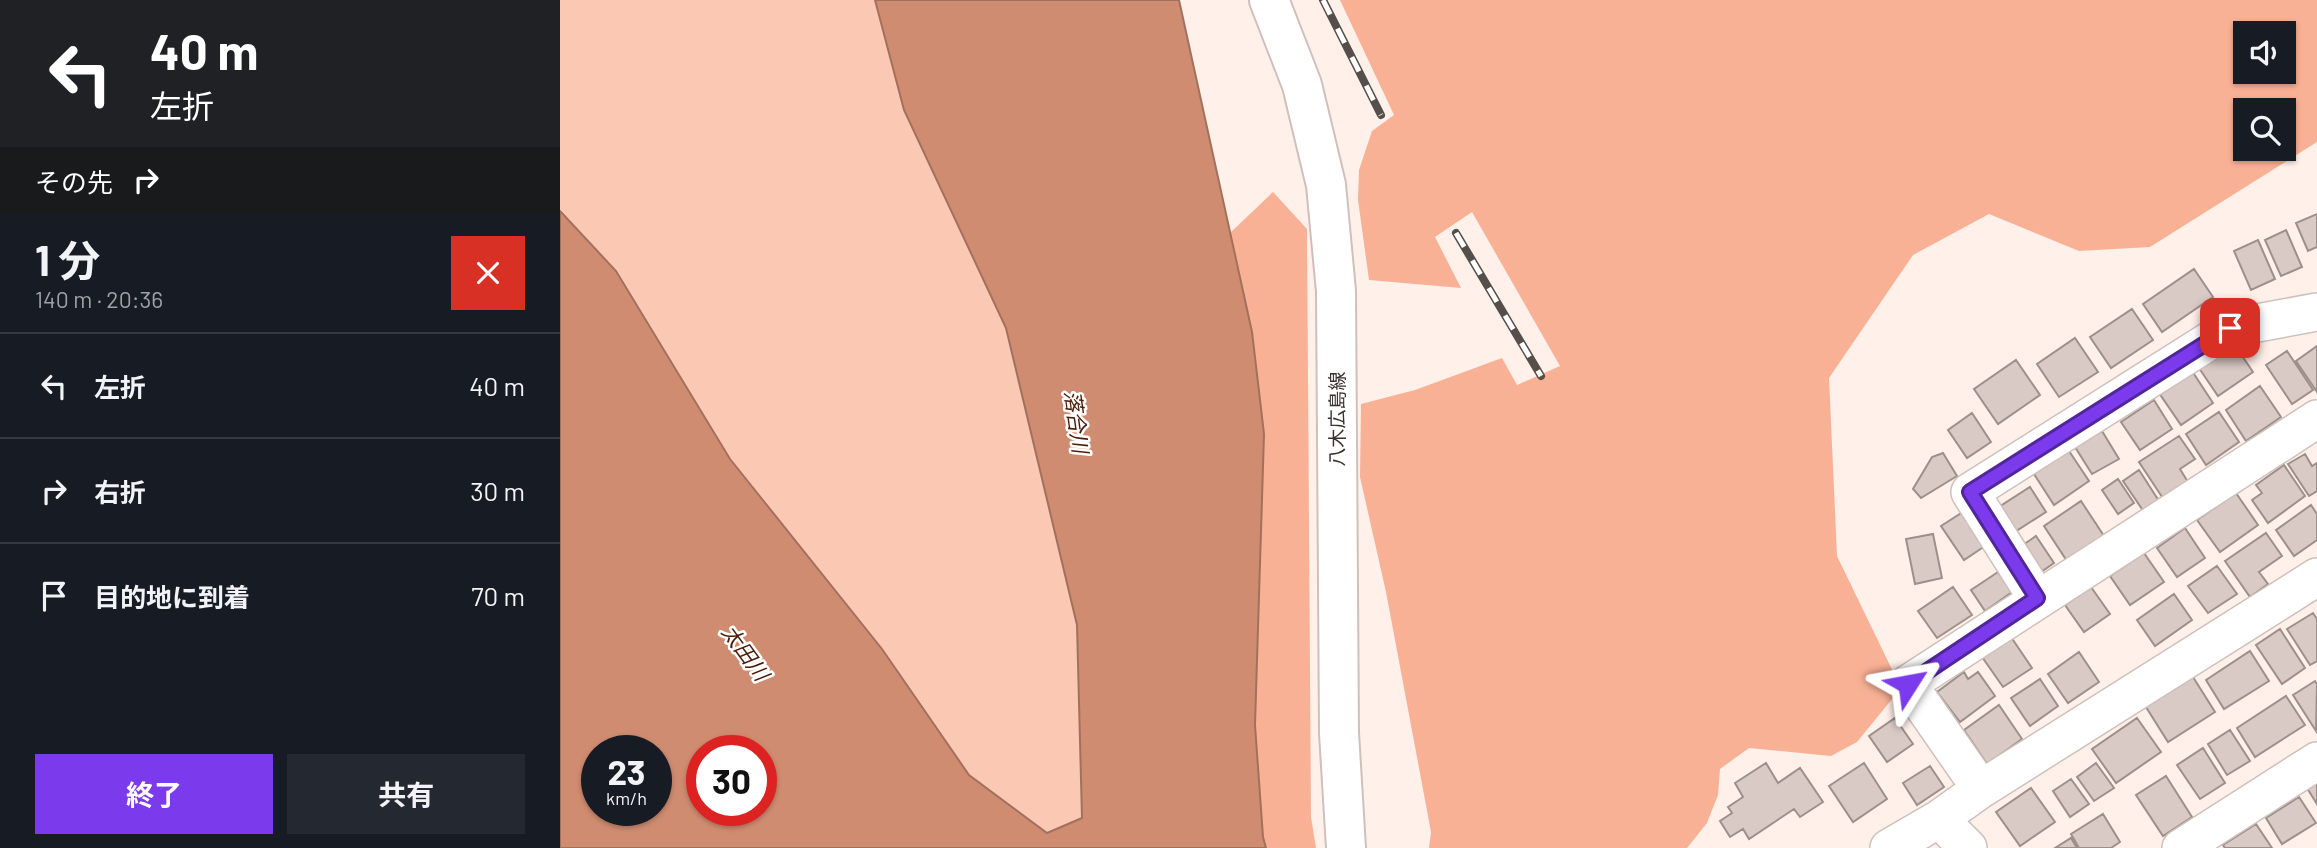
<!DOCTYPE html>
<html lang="ja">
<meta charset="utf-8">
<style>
:root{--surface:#171b24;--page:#242831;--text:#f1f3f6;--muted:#9ea1a6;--line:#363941;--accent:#7c3aed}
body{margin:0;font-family:Barlow,"Noto Sans JP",sans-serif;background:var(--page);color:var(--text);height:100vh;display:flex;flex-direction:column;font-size:26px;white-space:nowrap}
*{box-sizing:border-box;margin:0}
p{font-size:23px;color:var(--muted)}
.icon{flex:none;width:38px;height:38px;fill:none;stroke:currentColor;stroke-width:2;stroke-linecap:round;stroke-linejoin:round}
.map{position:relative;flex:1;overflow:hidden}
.side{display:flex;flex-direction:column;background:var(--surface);width:560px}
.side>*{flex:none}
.hud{background:#202124;color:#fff;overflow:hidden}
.buttons{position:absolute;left:1673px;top:21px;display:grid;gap:14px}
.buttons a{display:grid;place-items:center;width:63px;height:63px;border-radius:0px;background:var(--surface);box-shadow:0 2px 5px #0004;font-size:35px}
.speed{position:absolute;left:21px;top:735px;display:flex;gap:14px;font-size:35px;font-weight:700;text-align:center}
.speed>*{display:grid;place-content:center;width:91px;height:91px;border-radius:50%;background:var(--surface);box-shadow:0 2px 5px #0004;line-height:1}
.speed small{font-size:18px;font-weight:400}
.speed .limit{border:10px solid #d22;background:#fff;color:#111}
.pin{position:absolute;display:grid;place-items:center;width:60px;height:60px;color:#fff;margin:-30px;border-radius:14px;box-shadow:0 4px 10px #0006}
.me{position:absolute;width:77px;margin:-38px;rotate:56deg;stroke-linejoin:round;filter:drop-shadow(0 0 5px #0008)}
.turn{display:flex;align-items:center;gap:24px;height:147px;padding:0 35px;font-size:32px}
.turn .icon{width:91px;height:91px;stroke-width:2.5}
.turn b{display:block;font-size:49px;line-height:60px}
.then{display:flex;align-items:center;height:66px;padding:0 35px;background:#0003;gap:14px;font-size:26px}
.round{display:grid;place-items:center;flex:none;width:74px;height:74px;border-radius:0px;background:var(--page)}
.summary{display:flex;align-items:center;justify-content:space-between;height:119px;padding:0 35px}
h1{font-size:42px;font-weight:700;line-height:52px}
.action{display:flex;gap:14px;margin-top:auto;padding:14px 35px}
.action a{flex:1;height:80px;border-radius:0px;background:var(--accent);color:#fff;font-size:28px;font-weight:700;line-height:80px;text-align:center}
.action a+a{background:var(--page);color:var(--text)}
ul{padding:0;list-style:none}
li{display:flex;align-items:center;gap:21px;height:105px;padding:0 35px;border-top:2px solid var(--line)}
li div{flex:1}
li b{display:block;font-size:26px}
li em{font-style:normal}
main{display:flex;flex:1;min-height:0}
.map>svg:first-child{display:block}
.green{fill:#fbc8b4}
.forest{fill:#f9b195;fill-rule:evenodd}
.water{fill:#d08c71;stroke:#a2715d;stroke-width:2;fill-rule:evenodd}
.building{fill:#d9cac5;stroke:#9d908b;stroke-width:2}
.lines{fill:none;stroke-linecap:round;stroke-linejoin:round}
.minor-casing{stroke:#cfc0bb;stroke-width:40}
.major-casing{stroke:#cfc0bb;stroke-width:42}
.minor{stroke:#fff;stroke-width:37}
.major{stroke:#fff;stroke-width:38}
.rail-casing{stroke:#554e4b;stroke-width:8}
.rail{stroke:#fff;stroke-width:5;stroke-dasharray:16;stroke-linecap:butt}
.route-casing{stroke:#51269a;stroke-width:18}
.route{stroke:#7c3aed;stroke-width:12}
.labels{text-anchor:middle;stroke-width:5;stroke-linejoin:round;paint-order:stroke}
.street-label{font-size:19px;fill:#37312f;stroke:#fff}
.water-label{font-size:21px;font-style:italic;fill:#471b07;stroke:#fff}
</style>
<main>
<section class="side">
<div class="hud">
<div class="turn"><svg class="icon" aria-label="left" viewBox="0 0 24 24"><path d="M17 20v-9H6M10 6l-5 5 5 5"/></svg><div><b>40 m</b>左折</div></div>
<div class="then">その先<svg class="icon" aria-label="right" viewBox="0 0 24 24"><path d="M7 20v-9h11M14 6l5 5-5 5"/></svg></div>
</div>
<div class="summary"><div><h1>1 分</h1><p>140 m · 20:36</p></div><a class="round" style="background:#d93025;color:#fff"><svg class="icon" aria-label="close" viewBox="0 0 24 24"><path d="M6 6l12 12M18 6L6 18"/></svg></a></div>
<ul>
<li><svg class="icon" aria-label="left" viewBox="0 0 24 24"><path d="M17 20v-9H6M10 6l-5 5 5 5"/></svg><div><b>左折</b></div><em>40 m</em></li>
<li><svg class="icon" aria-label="right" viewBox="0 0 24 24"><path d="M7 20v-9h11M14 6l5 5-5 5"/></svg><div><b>右折</b></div><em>30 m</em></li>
<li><svg class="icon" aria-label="arrive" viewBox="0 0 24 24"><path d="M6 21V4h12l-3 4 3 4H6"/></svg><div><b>目的地に到着</b></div><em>70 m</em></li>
</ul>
<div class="action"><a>終了</a><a>共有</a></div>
</section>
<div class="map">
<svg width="1757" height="848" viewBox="0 0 1757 848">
<rect width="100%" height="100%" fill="#fff0ea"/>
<path class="green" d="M0,0H315L344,110L446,328L517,625L522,818L487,833L409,775L322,648L170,459L56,271L0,211Z"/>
<path class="forest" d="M780,0H1757V142L1590,247L1519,251L1429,214L1353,255L1269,378L1277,556L1341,688L1297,742L1271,756L1189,748L1160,769L1158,795L1147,823L1127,848H869L871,832L826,592L800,477L801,404L855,390L942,358L957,385L1000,366L912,212L875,237L901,288L809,280L798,200L799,170L812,131L834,115ZM1685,33H1724V72H1685ZM1685,110H1724V149H1685Z
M713,192L747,229L751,817L756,848H706L703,837L695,725L704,434L692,332L670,233Z"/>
<path class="water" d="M315,0H619L692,332L704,434L695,725L703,837L706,848H0V211L56,271L170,459L322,649L409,775L487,833L522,818L517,625L446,328L344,110ZM37,751H96V810H37ZM142,751H201V810H142Z"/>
<path class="building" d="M1757,214V247L1748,251L1736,223Z
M1726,230L1742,267L1721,276L1705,240Z
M1698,240L1715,279L1691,290L1674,251Z
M1634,269L1653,297L1602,332L1583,304Z
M1572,309L1593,340L1551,368L1530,337Z
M1515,338L1538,372L1499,397L1477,364Z
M1674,344L1693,372L1658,396L1639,368Z
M1757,346V392L1736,361Z
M1727,351L1753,390L1732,404L1706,365Z
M1456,360L1480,395L1438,424L1414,389Z
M1632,371L1653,403L1621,425L1599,393Z
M1700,386L1721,417L1686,441L1666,410Z
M1594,400L1612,429L1580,450L1561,422Z
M1659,412L1679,442L1646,465L1626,434Z
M1412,413L1431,442L1407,458L1388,430Z
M1542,431L1559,459L1532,474L1515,447Z
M1619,436L1635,459L1620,469L1631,487L1606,503L1579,462Z
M1507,448L1529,481L1494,505L1472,471Z
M1383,453L1397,476L1361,498L1353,489L1372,457Z
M1745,454L1752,466L1757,463V491L1749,496L1728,464Z
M1724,465L1745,496L1708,523L1692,500L1702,493L1696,485Z
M1579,470L1599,501L1584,512L1563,481Z
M1558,479L1574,503L1558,514L1542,490Z
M1470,487L1486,512L1450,535L1434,510Z
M1676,493L1698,525L1660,552L1637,520Z
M1521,501L1544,536L1507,561L1484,526Z
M1751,505L1757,514V540L1734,556L1716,530Z
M1403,512L1425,546L1404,560L1381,526Z
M1625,528L1645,558L1617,577L1597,548Z
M1706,533L1722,556L1699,572L1708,584L1690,597L1665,561Z
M1373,534L1382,578L1355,584L1346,539Z
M1476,536L1494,563L1478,574L1460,547Z
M1584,553L1604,582L1570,605L1550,576Z
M1657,566L1677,594L1648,613L1628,586Z
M1438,572L1452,592L1425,611L1411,590Z
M1393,587L1412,615L1377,638L1358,611Z
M1531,587L1550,614L1524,632L1505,605Z
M1614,594L1632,620L1595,646L1577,620Z
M1753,613L1757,619V661L1750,665L1727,629Z
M1720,629L1745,668L1722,684L1696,645Z
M1449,634L1472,668L1443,687L1420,654Z
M1690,651L1709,681L1664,709L1646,680Z
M1519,652L1539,682L1508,703L1488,674Z
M1404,672L1408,679L1418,672L1435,696L1400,722L1377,692Z
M1633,677L1655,712L1608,742L1586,707Z
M1480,679L1498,706L1470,726L1451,698Z
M1755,681L1757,684L1756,731L1733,695Z
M1726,696L1745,725L1695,757L1677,728Z
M1439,705L1462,739L1427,764L1404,730Z
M1335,718L1353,744L1327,762L1309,736Z
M1577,718L1601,752L1556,783L1532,749Z
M1670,730L1690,761L1667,775L1648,744Z
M1643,748L1665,783L1640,799L1617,765Z
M1206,763L1218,783L1240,768L1263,802L1240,817L1234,809L1189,839L1183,829L1170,837L1160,821L1172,813L1168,807L1183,797L1175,783Z
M1304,763L1327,799L1293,822L1269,786Z
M1536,763L1554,788L1534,801L1517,777Z
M1370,766L1384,787L1357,805L1343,783Z
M1606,776L1632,817L1603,836L1576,795Z
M1511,779L1529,804L1510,817L1493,791Z
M1757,782V804L1747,788Z
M1471,788L1495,822L1460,846L1436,812Z
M1739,797L1756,823L1722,844L1706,818Z
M1543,814L1560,842L1551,848H1519L1511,834Z
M1696,824L1712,848H1665L1663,845Z
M1511,838L1517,848H1495Z"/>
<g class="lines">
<defs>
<path id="minor" d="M1477,598L1410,492L1670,328L1757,312
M1421,789L1348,684L1757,419
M1329,848L1379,819
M1408,848L1379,819L1421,789L1757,577
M1621,848L1757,761"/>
<path id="major" d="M709,0L742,85L766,185L776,291L779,733L786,848"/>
</defs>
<use href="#minor" class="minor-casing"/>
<use href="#major" class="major-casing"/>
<use href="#minor" class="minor"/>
<use href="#major" class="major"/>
<defs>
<path id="rail" d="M763,0L821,115
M896,233L981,376"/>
</defs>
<use href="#rail" class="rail-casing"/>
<use href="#rail" class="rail"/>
</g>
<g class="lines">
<defs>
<path id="route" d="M1348,684L1477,598L1410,492L1670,328"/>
</defs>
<use href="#route" class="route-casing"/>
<use href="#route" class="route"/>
</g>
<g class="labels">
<g class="street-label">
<text transform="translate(777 419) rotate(-90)" y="7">八木広島線</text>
</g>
<g class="water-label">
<text transform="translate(516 422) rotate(82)" y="7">落合川</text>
<text transform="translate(185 653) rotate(54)" y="7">太田川</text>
</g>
</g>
</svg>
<div class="buttons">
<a><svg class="icon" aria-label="sound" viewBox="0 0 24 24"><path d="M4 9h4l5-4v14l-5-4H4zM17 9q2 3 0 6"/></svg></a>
<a><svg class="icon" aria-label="search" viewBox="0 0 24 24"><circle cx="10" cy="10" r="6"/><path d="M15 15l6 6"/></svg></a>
</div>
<div class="speed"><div>23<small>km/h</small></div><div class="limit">30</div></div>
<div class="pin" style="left:1670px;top:328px;background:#d93025"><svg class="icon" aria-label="arrive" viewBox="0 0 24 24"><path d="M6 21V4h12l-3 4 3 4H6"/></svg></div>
<svg class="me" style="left:1348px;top:684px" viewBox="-20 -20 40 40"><path d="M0-17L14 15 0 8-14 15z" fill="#7c3aed" stroke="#fff" stroke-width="4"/></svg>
</div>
</main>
